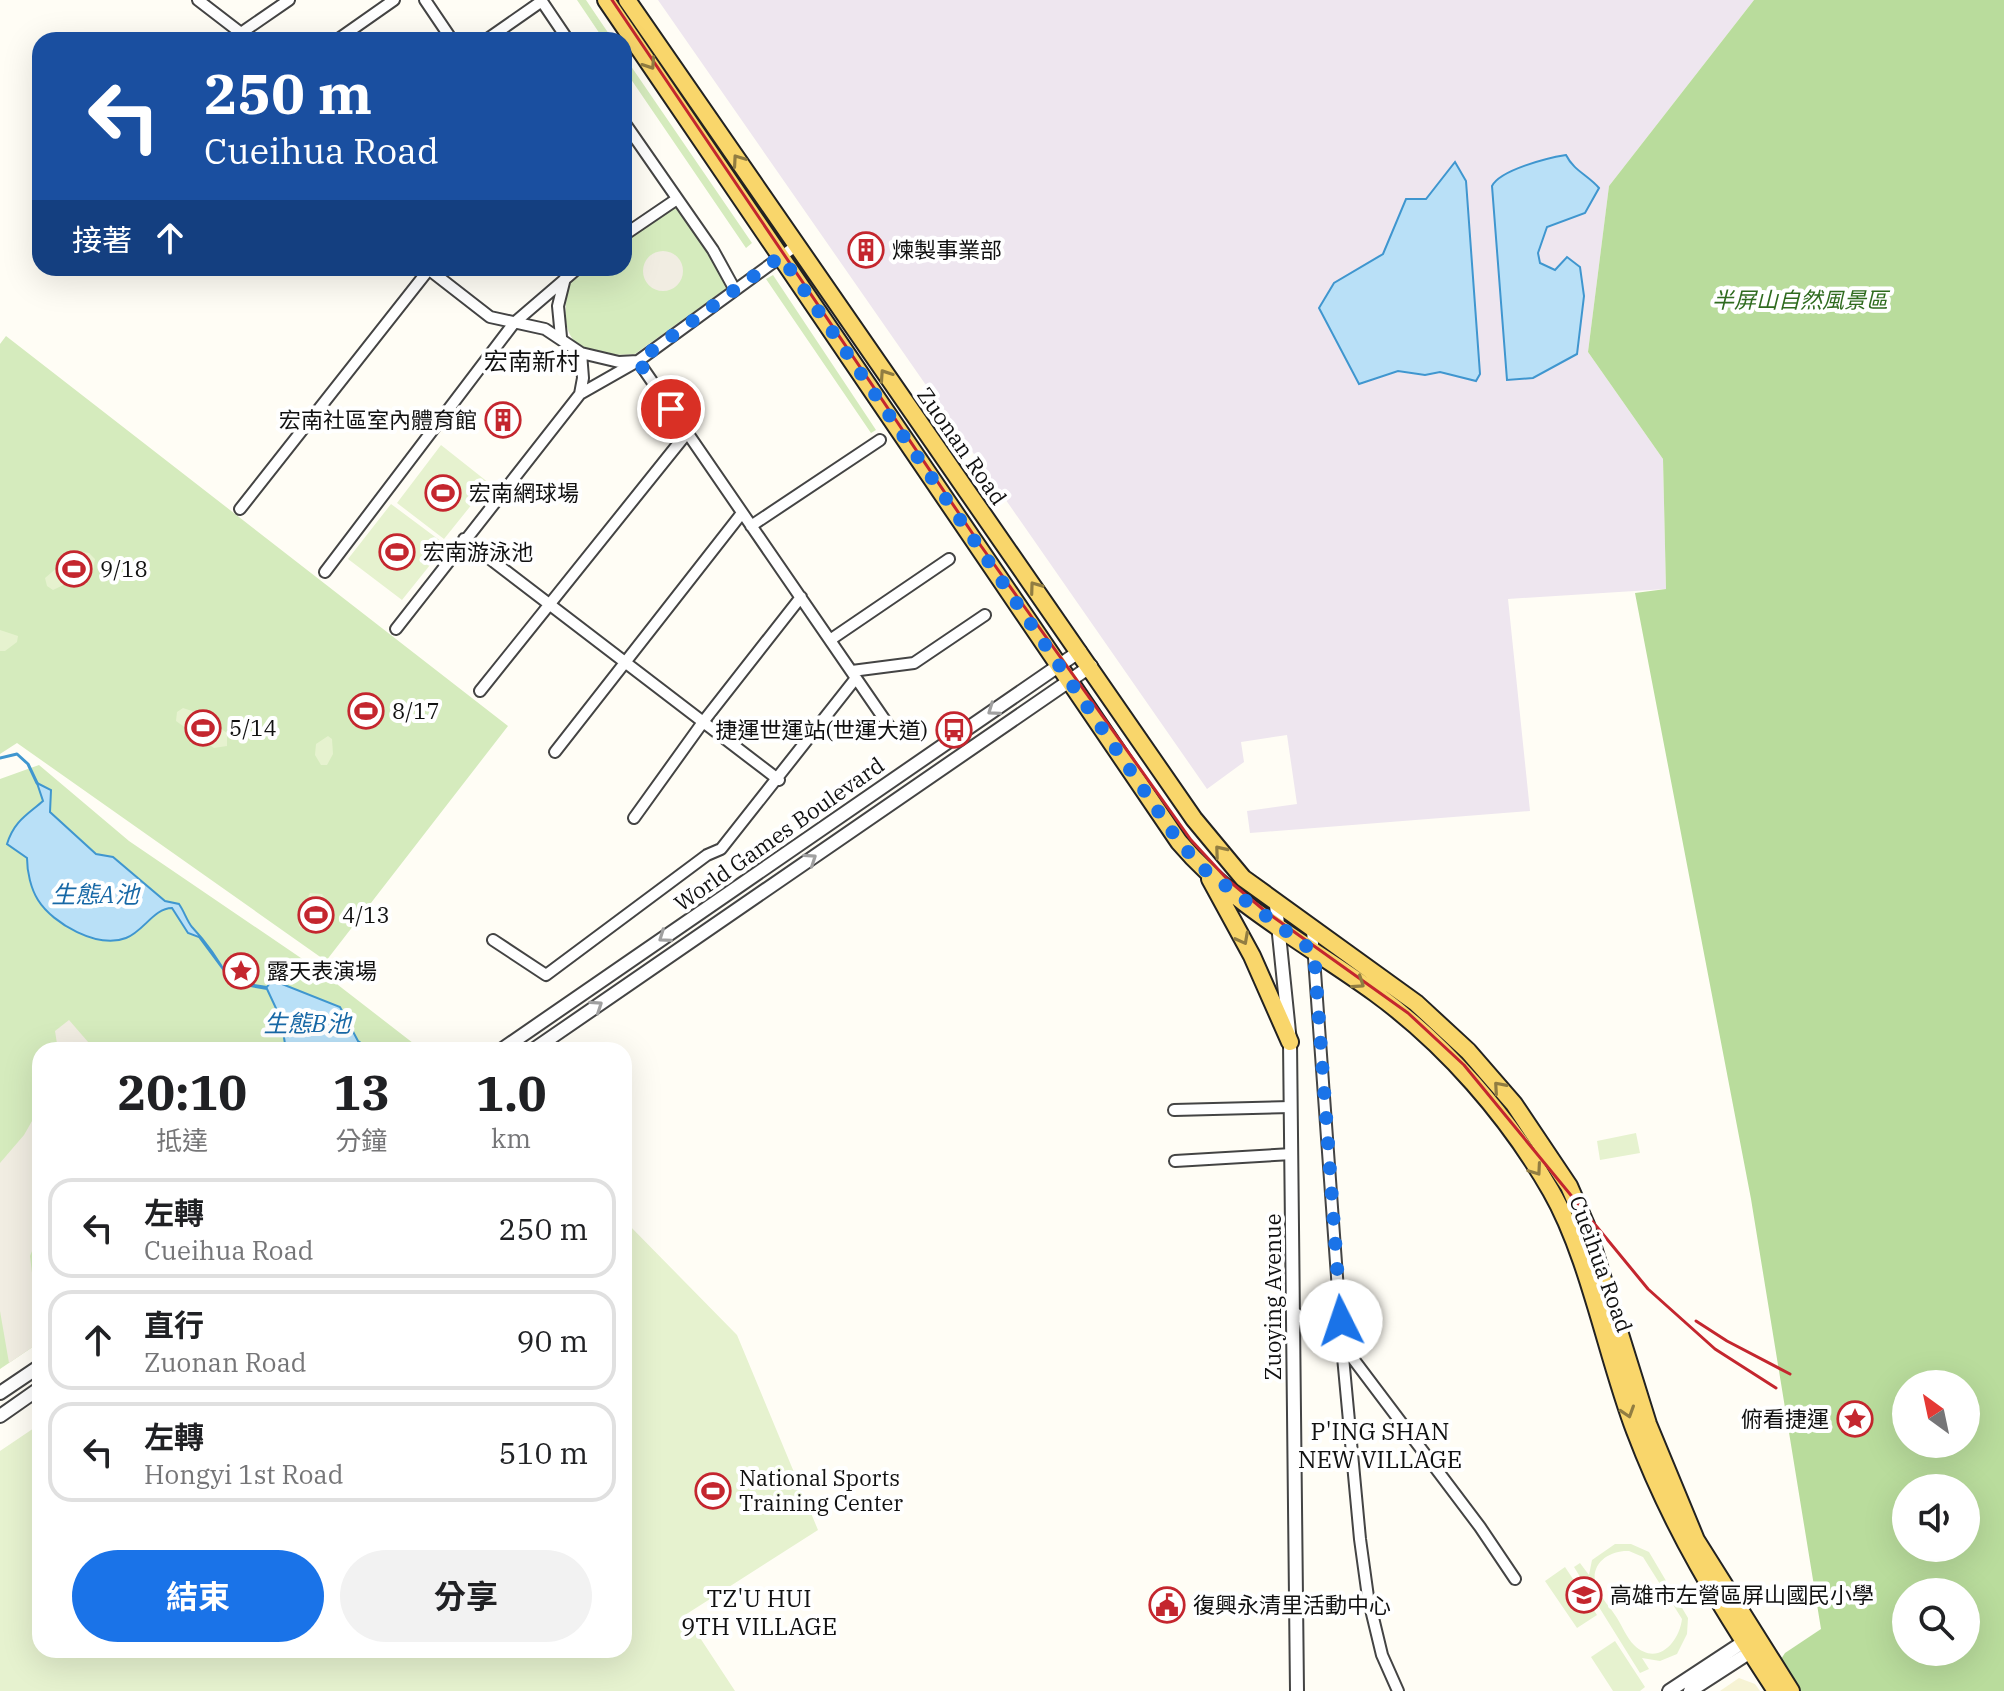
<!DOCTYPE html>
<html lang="zh-TW">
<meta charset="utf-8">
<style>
:root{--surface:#fff;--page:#f2f2f2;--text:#202124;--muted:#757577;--line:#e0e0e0;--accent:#1a73e8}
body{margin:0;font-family:"IBM Plex Serif","Noto Sans TC",serif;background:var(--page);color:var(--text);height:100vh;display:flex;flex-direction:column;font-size:30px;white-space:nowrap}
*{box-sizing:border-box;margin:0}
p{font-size:26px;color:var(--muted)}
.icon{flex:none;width:44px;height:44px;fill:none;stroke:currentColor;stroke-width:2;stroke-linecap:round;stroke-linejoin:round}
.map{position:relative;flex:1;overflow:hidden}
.details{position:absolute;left:32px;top:1042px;width:600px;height:616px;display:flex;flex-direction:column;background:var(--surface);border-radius:24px;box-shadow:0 8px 32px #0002}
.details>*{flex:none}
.guide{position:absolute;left:32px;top:32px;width:600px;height:244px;border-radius:24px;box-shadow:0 8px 32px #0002;background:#1a4fa0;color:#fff;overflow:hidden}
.needle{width:52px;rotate:327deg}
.fabs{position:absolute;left:1892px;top:1370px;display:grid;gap:16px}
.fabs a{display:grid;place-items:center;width:88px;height:88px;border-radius:50%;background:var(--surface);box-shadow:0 8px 32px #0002;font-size:40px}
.pin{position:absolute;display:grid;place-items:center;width:68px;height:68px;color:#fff;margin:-34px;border:4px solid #fff;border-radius:50%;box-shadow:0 2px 8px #0007}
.me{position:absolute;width:88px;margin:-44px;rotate:356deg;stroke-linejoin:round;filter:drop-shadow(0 0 6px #0008)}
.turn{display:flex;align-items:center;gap:28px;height:168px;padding:0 40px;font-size:36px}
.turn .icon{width:104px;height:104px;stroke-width:2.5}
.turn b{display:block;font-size:56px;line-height:68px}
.then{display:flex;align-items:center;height:76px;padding:0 40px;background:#0003;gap:16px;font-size:30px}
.eta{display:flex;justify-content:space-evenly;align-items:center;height:136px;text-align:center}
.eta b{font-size:48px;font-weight:700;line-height:56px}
.button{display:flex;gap:16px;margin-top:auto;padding:16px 40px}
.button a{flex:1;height:92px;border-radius:48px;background:var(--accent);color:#fff;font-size:32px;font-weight:700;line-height:92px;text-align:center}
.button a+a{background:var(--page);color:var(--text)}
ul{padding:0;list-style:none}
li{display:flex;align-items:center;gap:24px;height:100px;margin:0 16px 12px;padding:0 24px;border:4px solid var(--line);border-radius:24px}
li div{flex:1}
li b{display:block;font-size:30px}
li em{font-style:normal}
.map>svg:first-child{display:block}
.industrial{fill:#eee6ef}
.farmland{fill:#f6f3d4}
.green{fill:#d5ebbd}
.forest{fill:#b9dc9c;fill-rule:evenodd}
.pitch{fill:#e6f2cf;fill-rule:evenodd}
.plaza{fill:#f1ede2}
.water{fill:#b9e0f7;stroke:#3f96cf;stroke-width:2}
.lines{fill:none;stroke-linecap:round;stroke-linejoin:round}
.stream{stroke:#3f96cf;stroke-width:3}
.minor-casing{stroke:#444;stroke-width:14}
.tertiary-casing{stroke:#444;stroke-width:16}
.primary-casing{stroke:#222;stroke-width:20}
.minor{stroke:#fff;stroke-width:10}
.tertiary{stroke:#fff;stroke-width:12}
.primary{stroke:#f9d66b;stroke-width:16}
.rail{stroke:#c4262e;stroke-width:3}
.oneway{stroke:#917d42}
.oneway2{stroke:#a0a0a0}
.route{stroke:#1a73e8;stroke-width:14;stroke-dasharray:0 25.2}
.labels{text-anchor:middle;stroke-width:8;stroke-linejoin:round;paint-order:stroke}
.poi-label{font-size:22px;fill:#111;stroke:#fff;text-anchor:start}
.park-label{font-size:22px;font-style:italic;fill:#2f6b1f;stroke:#fff}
.street-label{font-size:22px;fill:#111;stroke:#fff}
.neighbourhood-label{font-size:24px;fill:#111;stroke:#fff}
.water-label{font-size:24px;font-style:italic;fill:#1768a6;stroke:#fff}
</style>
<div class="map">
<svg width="2004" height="1691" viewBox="0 0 2004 1691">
<rect width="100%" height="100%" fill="#fffdf5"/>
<path class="industrial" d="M658,0H1754L1609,186L1588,352L1663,459L1666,589L1508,599L1530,811L1250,833L1247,811L1297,804L1287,735L1241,742L1244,762L1207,789Z"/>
<path class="farmland" d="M1739,1678L1755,1684L1760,1691H1720Z"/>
<path class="green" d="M577,0H586L613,40H604Z
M624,56L752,243L746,248L624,69Z
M675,207L706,248L728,287L635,354C574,359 556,339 570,281L588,268H624V243Z
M773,275L876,430L871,433L766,279Z
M6,336L508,726L326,961L17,743L0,754V344Z
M39,765L129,841L320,971L422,1050H40V1342L0,1369V779Z"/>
<path class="forest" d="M1754,0H2004V1691H1796L1777,1665L1785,1653L1821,1629L1751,1199L1635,593L1666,589L1663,459L1588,352L1609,186ZM1906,1384H1966V1444H1906ZM1906,1488H1966V1548H1906ZM1906,1592H1966V1652H1906Z"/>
<path class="pitch" d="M441,445L489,483L444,539L397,503Z
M391,504L446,545L402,600L348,559Z
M77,551L89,553L95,559L93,571L53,590L47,586L45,578Z
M0,630L18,636L17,642L5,651H0Z
M368,693L373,694L380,707L371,723L360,729L350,719L357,700Z
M183,708L201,714L227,733V746L214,748L176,721L177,712Z
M328,736L332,739L333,754L327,765H321L315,755L316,744Z
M310,893L322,894L334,911L310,931L299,926L298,918Z
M1636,1133L1640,1153L1600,1160L1597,1141Z
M624,1220L737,1335L818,1530L685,1615L735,1691H0V1451L40,1424V1650H624Z
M1615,1544H1631L1649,1552L1688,1618L1687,1634L1677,1654L1660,1661L1642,1658L1649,1669L1640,1673L1574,1567L1580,1563L1589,1575L1592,1560ZM1629,1551L1643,1557L1682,1619C1679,1643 1657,1667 1634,1645C1627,1638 1622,1626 1617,1618C1611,1608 1600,1597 1596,1586C1589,1563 1610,1550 1629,1551Z
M1565,1567L1597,1615L1577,1628L1545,1581Z
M1615,1641L1645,1687L1640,1691H1613L1591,1657Z"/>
<path class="plaza" d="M643 271a20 20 0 1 1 40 0a20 20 0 1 1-40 0Z
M229 971a12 12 0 1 1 24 0a12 12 0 1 1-24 0Z
M69,1020L95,1050H58L55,1031Z
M40,1107V1231L30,1256L40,1342L9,1363L0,1311V1163L24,1135Z"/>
<path class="water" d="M1566,155C1574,171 1588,175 1599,188L1585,213L1547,227L1538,253L1540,263L1555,270L1567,257L1580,267L1584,296L1577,354L1533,378L1507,380L1492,186C1500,170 1547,158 1566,155Z
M1455,162L1466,181L1480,374L1476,381L1440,372L1425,375L1398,371L1359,384L1319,308L1334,283L1383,254L1406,199H1426Z
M37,783L51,790L50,812L96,854L113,857L165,901L179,904C184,911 187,921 192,927C208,944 220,962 230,981L267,987L272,980L340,1007L358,1041L372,1050H286L281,1019L267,989L228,982L225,972L199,937L188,933L172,908C154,908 143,932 126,938C98,949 53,924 38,900C31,889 27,872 27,858L7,844C14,821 27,815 43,801Z"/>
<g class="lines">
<path class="stream" d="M0,758L17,754L28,764L37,783"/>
<defs>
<path id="minor" d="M198,0L250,40
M425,0L452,40
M541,0L568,40
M241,33L289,0
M337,40L394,0
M486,40L542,1
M624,122L713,250L735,290
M624,235L677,199
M427,268L490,317L545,329L581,353L619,362L638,361L797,245
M561,337L558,306L565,278
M580,394L638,361L891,729
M240,509L430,268
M751,526L880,440
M464,539L779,780
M325,572L514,323L578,268
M396,629L580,394L583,378L581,353
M830,640L949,559
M852,671L914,663L985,615
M480,691L687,433
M555,752L742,513
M634,818L703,722L801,597
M1312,930L1342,1346L1360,1539L1368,1597L1382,1655L1398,1691
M493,940L546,975L707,855L721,849L856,678
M1174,1110L1291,1107
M1175,1161L1292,1154
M1293,1311L1351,1356L1480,1527L1515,1579"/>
<path id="tertiary" d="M1276,905L1290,1042L1297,1691
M501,1050L1080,651
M533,1050L1091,666
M0,1393L40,1366
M0,1416L40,1388
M1669,1691L1748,1639
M1690,1691L1755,1649"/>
<path id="primary" d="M606,0L1179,842C1233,906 1309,945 1375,993C1445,1044 1508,1116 1551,1191C1589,1257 1607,1358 1635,1431C1672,1529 1719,1604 1776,1691
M627,0L1194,819L1243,878L1416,1003L1468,1051L1514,1104L1569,1186L1586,1225L1648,1424L1696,1540L1791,1691
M1210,879L1252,956L1290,1042"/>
</defs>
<use href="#minor" class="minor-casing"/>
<use href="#tertiary" class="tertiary-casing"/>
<use href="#primary" class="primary-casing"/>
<use href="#minor" class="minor"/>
<use href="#tertiary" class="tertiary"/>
<use href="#primary" class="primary"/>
<path class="rail" d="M612,0L981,546L1191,840L1228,880L1265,911L1408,1013L1464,1065L1648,1289L1715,1349L1776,1388
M1696,1321L1727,1341L1790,1374"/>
</g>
<defs><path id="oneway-chevron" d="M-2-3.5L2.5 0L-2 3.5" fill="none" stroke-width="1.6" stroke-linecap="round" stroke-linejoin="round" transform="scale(2)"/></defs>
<g class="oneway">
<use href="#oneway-chevron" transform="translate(650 64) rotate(56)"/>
<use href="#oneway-chevron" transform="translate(738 160) rotate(-125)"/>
<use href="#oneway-chevron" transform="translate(885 375) rotate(-124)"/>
<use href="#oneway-chevron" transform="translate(1035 587) rotate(-126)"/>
<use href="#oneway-chevron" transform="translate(1220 851) rotate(-130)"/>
<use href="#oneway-chevron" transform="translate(1243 939) rotate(62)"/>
<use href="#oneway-chevron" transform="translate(1359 983) rotate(34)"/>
<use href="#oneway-chevron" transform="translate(1499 1087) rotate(-131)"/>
<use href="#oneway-chevron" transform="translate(1536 1170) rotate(55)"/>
<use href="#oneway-chevron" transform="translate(1628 1412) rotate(72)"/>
</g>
<g class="oneway2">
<use href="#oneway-chevron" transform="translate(993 710) rotate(145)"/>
<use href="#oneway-chevron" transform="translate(811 859) rotate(-34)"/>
<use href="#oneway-chevron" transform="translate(664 937) rotate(145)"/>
<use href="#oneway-chevron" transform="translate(597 1006) rotate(-34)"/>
</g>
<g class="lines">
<path class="route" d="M671,409L638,361L781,256L1179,842L1206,871L1314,952L1341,1321"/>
</g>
<defs>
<symbol id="building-ring" viewBox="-11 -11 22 22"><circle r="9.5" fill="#fff" stroke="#c4262e" stroke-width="1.5"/><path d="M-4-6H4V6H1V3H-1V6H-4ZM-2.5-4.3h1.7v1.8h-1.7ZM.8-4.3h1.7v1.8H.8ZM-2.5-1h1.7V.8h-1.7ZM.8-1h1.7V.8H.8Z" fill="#c4262e"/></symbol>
<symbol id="stadium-ring" viewBox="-11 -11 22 22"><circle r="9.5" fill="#fff" stroke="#c4262e" stroke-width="1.5"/><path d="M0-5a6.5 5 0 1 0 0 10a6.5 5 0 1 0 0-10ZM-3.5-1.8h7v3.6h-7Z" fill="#c4262e"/></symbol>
<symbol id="bus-ring" viewBox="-11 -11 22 22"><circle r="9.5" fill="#fff" stroke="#c4262e" stroke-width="1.5"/><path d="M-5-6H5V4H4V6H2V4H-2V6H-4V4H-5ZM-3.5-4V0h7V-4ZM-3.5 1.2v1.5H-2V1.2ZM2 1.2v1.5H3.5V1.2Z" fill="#c4262e"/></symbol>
<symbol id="sight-ring" viewBox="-11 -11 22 22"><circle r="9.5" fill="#fff" stroke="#c4262e" stroke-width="1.5"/><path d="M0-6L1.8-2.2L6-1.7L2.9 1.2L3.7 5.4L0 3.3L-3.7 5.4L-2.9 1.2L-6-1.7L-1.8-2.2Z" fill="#c4262e"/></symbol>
<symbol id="school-ring" viewBox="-11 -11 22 22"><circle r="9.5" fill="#fff" stroke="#c4262e" stroke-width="1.5"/><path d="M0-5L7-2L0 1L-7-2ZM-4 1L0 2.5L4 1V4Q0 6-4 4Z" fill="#c4262e"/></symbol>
<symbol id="civic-ring" viewBox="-11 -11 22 22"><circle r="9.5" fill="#fff" stroke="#c4262e" stroke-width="1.5"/><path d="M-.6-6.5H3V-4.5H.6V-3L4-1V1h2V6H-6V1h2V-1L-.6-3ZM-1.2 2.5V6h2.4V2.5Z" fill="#c4262e"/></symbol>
</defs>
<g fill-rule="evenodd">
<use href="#building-ring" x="846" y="230" width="40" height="40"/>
<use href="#building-ring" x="483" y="400" width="40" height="40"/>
<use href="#stadium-ring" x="423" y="473" width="40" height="40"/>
<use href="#stadium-ring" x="377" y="532" width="40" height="40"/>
<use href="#stadium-ring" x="54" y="549" width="40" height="40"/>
<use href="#stadium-ring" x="346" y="691" width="40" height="40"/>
<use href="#stadium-ring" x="183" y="708" width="40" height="40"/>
<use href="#bus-ring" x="934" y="710" width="40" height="40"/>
<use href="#stadium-ring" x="296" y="895" width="40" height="40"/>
<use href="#sight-ring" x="221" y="951" width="40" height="40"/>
<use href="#sight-ring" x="1835" y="1399" width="40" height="40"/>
<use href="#stadium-ring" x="693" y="1471" width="40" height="40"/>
<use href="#school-ring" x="1564" y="1575" width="40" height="40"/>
<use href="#civic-ring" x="1147" y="1585" width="40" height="40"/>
</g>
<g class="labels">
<g class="poi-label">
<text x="892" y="258">煉製事業部</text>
<text x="477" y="428" text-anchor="end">宏南社區室內體育館</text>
<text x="469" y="501">宏南網球場</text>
<text x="423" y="560">宏南游泳池</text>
<text x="100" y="577">9/18</text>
<text x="392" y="719">8/17</text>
<text x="229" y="736">5/14</text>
<text x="928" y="738" text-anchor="end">捷運世運站(世運大道)</text>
<text x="342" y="923">4/13</text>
<text x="267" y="979">露天表演場</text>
<text x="1829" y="1427" text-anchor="end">俯看捷運</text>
<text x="739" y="1486">National Sports<tspan x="739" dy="25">Training Center</tspan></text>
<text x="1610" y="1603">高雄市左營區屏山國民小學</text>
<text x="1193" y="1613">復興永清里活動中心</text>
</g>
<g class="park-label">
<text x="1800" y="308">半屏山自然風景區</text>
</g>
<g class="street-label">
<text transform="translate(962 446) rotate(55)" y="8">Zuonan Road</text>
<text transform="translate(779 834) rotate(-35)" y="8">World Games Boulevard</text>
<text transform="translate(1601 1264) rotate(70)" y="8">Cueihua Road</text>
<text transform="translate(1273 1297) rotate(-90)" y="8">Zuoying Avenue</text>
</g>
<g class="neighbourhood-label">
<text x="532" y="370">宏南新村</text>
<text x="1380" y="1440">P'ING SHAN<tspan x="1380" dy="28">NEW VILLAGE</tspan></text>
<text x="759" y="1607">TZ'U HUI<tspan x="759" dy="28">9TH VILLAGE</tspan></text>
</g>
<g class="water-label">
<text x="95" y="903">生態A池</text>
<text x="307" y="1032">生態B池</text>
</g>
</g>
</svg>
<div class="fabs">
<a><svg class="needle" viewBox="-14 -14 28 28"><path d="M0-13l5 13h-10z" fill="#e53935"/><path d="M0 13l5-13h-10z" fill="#757577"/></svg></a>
<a><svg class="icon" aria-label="sound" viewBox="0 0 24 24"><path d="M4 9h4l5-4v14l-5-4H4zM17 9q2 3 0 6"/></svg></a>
<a><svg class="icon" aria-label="search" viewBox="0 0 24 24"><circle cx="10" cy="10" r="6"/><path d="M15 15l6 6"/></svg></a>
</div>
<div class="pin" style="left:671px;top:409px;background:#d93025"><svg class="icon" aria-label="arrive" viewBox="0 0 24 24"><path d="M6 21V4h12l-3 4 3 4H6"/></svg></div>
<svg class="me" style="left:1341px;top:1321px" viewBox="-20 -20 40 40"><circle r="19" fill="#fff"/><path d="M0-13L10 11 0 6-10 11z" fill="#1a73e8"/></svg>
<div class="guide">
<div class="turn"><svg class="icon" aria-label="left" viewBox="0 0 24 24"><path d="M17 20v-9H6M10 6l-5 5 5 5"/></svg><div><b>250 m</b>Cueihua Road</div></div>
<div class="then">接著<svg class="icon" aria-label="ahead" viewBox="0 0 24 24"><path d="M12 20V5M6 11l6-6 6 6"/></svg></div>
</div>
<section class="details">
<div class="eta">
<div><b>20:10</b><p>抵達</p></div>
<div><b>13</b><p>分鐘</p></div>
<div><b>1.0</b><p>km</p></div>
</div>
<ul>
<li><svg class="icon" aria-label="left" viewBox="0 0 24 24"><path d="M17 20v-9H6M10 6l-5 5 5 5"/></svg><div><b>左轉</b><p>Cueihua Road</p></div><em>250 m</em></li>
<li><svg class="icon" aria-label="ahead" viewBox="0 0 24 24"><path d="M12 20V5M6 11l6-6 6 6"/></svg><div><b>直行</b><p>Zuonan Road</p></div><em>90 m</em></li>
<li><svg class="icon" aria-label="left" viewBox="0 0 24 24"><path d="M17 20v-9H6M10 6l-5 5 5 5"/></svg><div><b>左轉</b><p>Hongyi 1st Road</p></div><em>510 m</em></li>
</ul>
<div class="button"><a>結束</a><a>分享</a></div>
</section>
</div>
